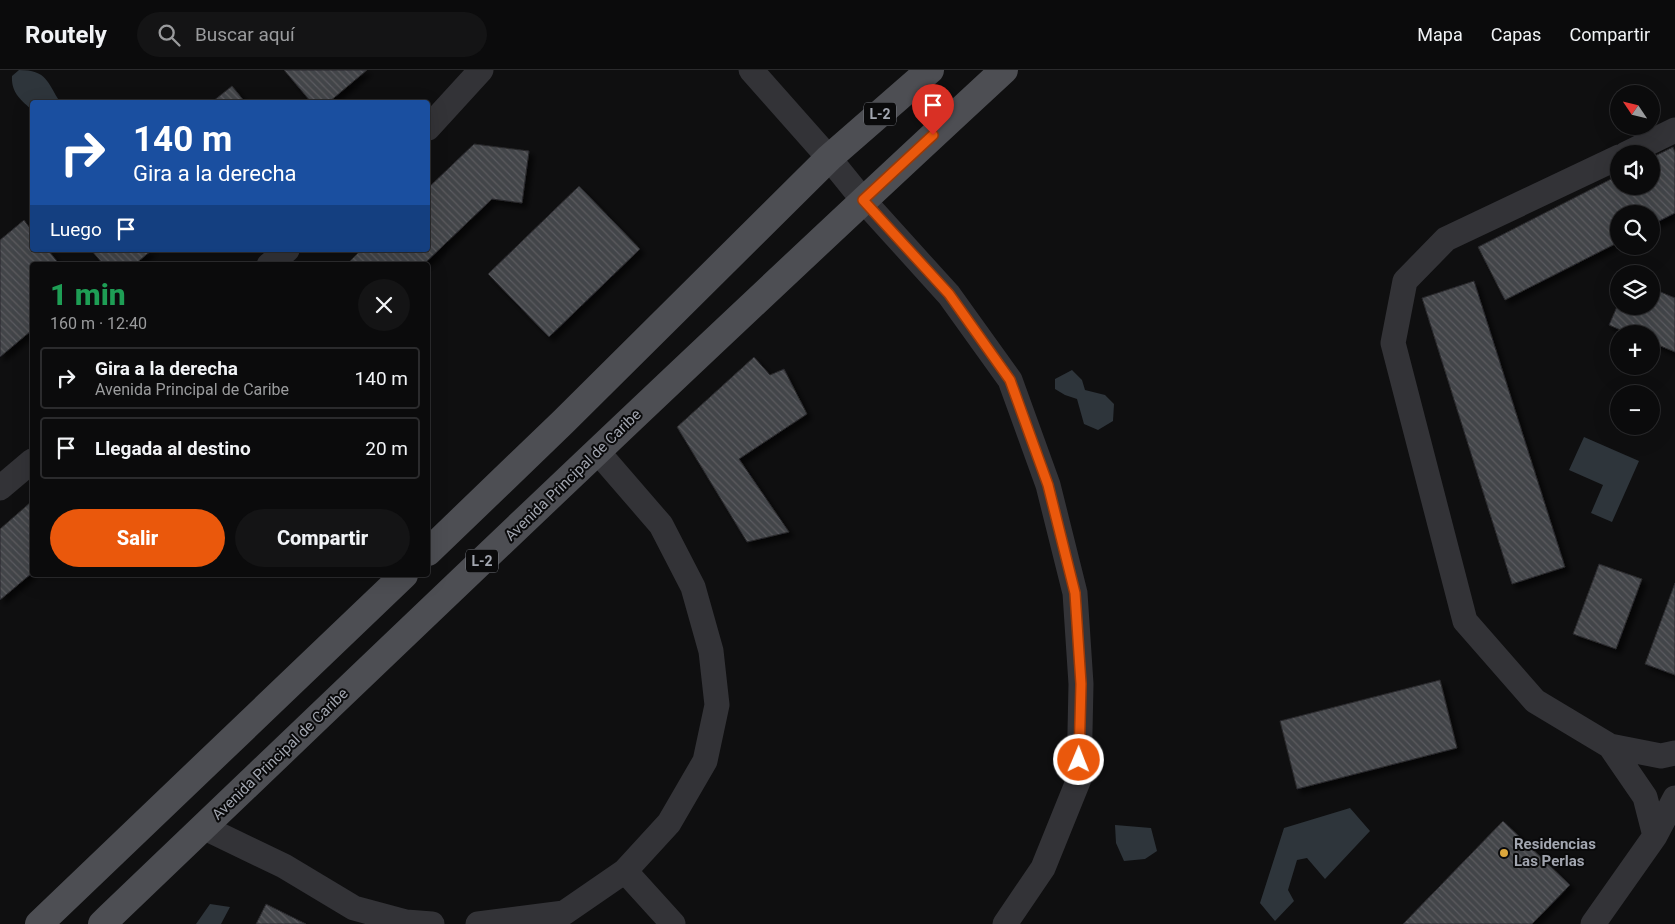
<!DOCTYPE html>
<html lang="es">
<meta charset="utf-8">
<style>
:root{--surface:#0b0b0c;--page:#141415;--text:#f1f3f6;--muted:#9a9b9d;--line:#2b2b2d;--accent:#ea580c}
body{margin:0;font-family:Roboto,sans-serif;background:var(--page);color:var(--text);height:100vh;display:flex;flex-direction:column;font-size:19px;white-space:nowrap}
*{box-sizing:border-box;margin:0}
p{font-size:16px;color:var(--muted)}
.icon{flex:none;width:28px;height:28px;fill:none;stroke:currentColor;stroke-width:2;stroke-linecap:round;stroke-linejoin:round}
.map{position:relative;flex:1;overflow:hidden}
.side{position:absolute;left:30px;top:192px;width:400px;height:315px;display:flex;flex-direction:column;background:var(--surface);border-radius:5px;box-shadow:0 5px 20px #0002,0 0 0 1px var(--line)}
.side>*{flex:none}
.guide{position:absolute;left:30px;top:30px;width:400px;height:152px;border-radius:5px;box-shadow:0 5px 20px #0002,0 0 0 1px var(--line);background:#1a4fa0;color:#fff;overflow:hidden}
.needle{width:32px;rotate:305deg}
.buttons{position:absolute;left:1610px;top:15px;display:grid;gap:10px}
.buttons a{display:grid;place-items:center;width:50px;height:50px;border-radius:50%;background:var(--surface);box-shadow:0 5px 20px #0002,0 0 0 1px var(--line);font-size:25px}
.pin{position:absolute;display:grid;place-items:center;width:42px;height:42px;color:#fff;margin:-51px -21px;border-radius:50% 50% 50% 0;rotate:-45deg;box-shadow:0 0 5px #0007}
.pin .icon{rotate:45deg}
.me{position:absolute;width:55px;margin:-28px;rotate:1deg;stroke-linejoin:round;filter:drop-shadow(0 0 4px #0008)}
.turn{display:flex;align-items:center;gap:18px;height:105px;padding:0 20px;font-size:22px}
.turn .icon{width:65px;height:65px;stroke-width:2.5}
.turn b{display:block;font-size:35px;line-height:42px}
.then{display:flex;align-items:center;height:48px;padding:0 20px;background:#0003;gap:10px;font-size:19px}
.round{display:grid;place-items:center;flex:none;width:52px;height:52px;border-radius:26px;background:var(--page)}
.headline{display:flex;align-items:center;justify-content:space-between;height:85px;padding:0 20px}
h1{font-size:30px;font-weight:800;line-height:38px;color:#1e9e55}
.button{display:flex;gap:10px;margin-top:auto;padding:10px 20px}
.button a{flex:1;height:58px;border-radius:30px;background:var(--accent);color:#fff;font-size:20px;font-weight:800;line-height:58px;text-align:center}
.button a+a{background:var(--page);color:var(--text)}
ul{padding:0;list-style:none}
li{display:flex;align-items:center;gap:15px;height:62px;margin:0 10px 8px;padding:0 10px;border:2px solid var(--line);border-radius:5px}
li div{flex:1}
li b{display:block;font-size:19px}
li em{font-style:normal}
header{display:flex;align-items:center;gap:30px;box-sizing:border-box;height:70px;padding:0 25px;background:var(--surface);border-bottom:1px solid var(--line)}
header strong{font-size:24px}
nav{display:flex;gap:28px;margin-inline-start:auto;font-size:18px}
.search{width:350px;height:45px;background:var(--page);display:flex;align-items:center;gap:12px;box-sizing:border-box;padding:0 18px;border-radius:28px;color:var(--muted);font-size:19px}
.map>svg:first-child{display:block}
.water{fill:#2e353b}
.building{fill:url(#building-back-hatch);stroke:#29292c;filter:url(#shadow)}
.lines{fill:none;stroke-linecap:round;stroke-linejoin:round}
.street{stroke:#333337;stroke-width:25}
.primary{stroke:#4d4e53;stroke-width:28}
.route-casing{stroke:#983908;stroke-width:12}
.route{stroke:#ea580c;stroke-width:9}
.poi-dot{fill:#dca73c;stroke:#0a0a0b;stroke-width:2}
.labels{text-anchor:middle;stroke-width:4;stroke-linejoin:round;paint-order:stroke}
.shield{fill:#0a0a0b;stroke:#74777e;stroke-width:1}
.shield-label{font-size:14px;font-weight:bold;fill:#a2a6b0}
.street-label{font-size:15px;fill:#a2a6b0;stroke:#0a0a0b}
.poi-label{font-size:15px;font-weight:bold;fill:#a2a6b0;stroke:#0a0a0b;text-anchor:start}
</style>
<header>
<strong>Routely</strong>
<div class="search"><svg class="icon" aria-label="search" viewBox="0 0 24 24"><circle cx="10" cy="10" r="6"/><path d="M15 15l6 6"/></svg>Buscar aquí</div>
<nav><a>Mapa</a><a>Capas</a><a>Compartir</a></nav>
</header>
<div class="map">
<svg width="1675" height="854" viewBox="0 0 1675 854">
<defs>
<pattern id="building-back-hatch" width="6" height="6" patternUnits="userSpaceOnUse" patternTransform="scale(1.25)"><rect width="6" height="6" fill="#434448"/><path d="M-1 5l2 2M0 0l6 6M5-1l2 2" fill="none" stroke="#5b5c60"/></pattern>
<filter id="shadow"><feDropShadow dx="4.5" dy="4.5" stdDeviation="2.5" flood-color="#0009"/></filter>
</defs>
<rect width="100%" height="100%" fill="#0f0f10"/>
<path class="water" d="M19,0C47,0 47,12 60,32H32V40C21,30 11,23 12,6Z
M1072,300L1082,310L1085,320L1105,325L1114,334L1113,351L1098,360L1084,354L1077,329L1065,325L1055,319V309Z
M1584,367L1639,391L1612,452L1591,443L1603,415L1569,400Z
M1350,738L1370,761L1325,809L1307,788L1297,790L1288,820L1294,831L1275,851L1260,833L1284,758Z
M1115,755L1151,758L1157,781L1145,789L1124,791L1116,773Z
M210,834L230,837L221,854H196Z"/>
<path class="building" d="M284,0H367L329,32H311Z
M232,16L245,32H212Z
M474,74L529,81L522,133L492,129L423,195H346L361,180H428V118Z
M1673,77L1675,82V143L1651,155V144H1619V172L1505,230L1478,177L1619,105V116H1651V88Z
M579,116L640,179L549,267L488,204Z
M24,150L32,161V180H48L60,195H32V260L0,287V170Z
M91,180H152L134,195H104Z
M1474,211L1565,497L1512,514L1422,228Z
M1651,218L1675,228V282L1651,272V264H1630L1609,255L1619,232V236H1651Z
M754,287L770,305L784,299L807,344L739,389L789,462L747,472L677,357Z
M32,431V503L0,530V459Z
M1599,494L1642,509L1616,579L1573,564Z
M1675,513V605L1645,594Z
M1440,610L1457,678L1297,719L1280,651Z
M1503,751L1570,815L1532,854H1403Z
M266,834L306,854H256Z"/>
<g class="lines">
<path class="street" d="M751,0L829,88L863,130L949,225L1010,310L1048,415L1075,523L1081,614L1079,709L1043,798L1005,854
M428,58L481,0
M1626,84L1675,60
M1619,87L1446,169L1405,211L1393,273L1465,551L1535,631L1610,676L1661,686L1675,683
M269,195L287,180
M0,418L32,391
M1610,676L1645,727L1655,766
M203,757L284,796L354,838L406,852L432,854
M625,801L673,854
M478,854L564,843L625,801L669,753L705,691L717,635L711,581L693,517L661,455L597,381
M1593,854L1655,766L1675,728"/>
<path class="primary" d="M428,482L563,352L829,88L930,0
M39,854L404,505
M102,854C401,568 700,281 1004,0"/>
</g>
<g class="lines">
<defs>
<path id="route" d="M933,65L863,130L949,224L1010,310L1048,415L1075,523L1081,614L1079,690"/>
</defs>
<use href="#route" class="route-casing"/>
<use href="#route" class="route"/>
</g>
<circle class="poi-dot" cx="1504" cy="783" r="5"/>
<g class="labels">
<g class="shield">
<rect x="864" y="32.5" width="32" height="23" rx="4"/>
<rect x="466" y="479.5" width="32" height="23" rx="4"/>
</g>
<g class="shield-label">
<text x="880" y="49">L-2</text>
<text x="482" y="496">L-2</text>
</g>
<g class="street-label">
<text transform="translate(573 405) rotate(-44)" y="5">Avenida Principal de Caribe</text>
<text transform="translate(280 684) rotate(-44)" y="5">Avenida Principal de Caribe</text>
</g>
<g class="poi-label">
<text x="1514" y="779">Residencias<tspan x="1514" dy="17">Las Perlas</tspan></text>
</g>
</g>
</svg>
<div class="buttons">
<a><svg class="needle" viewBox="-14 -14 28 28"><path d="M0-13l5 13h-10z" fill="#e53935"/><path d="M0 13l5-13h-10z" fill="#9a9b9d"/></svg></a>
<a><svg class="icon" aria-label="sound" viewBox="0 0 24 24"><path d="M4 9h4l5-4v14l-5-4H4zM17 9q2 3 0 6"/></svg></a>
<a><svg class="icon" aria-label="search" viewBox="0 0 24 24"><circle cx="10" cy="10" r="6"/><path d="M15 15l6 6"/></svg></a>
<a><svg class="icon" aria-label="layers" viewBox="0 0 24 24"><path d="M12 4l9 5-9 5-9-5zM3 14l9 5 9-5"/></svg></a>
<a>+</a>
<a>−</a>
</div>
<div class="pin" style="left:933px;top:65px;background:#d93025"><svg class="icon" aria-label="arrive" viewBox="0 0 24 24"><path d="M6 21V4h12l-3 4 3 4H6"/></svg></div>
<svg class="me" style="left:1079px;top:690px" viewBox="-20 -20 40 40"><circle r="17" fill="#ea580c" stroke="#fff" stroke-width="3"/><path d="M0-11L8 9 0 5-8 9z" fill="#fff"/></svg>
<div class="guide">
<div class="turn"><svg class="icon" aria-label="right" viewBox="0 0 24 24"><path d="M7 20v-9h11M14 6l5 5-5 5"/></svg><div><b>140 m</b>Gira a la derecha</div></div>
<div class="then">Luego<svg class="icon" aria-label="arrive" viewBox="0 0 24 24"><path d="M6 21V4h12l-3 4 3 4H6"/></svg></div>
</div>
<section class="side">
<div class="headline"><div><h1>1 min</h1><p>160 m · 12:40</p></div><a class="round"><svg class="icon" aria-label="close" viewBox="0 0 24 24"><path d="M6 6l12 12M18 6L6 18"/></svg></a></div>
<ul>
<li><svg class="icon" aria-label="right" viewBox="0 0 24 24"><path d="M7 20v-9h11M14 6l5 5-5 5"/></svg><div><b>Gira a la derecha</b><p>Avenida Principal de Caribe</p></div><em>140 m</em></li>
<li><svg class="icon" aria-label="arrive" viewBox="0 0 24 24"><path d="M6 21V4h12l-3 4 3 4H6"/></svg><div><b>Llegada al destino</b></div><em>20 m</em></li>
</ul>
<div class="button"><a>Salir</a><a>Compartir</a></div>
</section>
</div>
